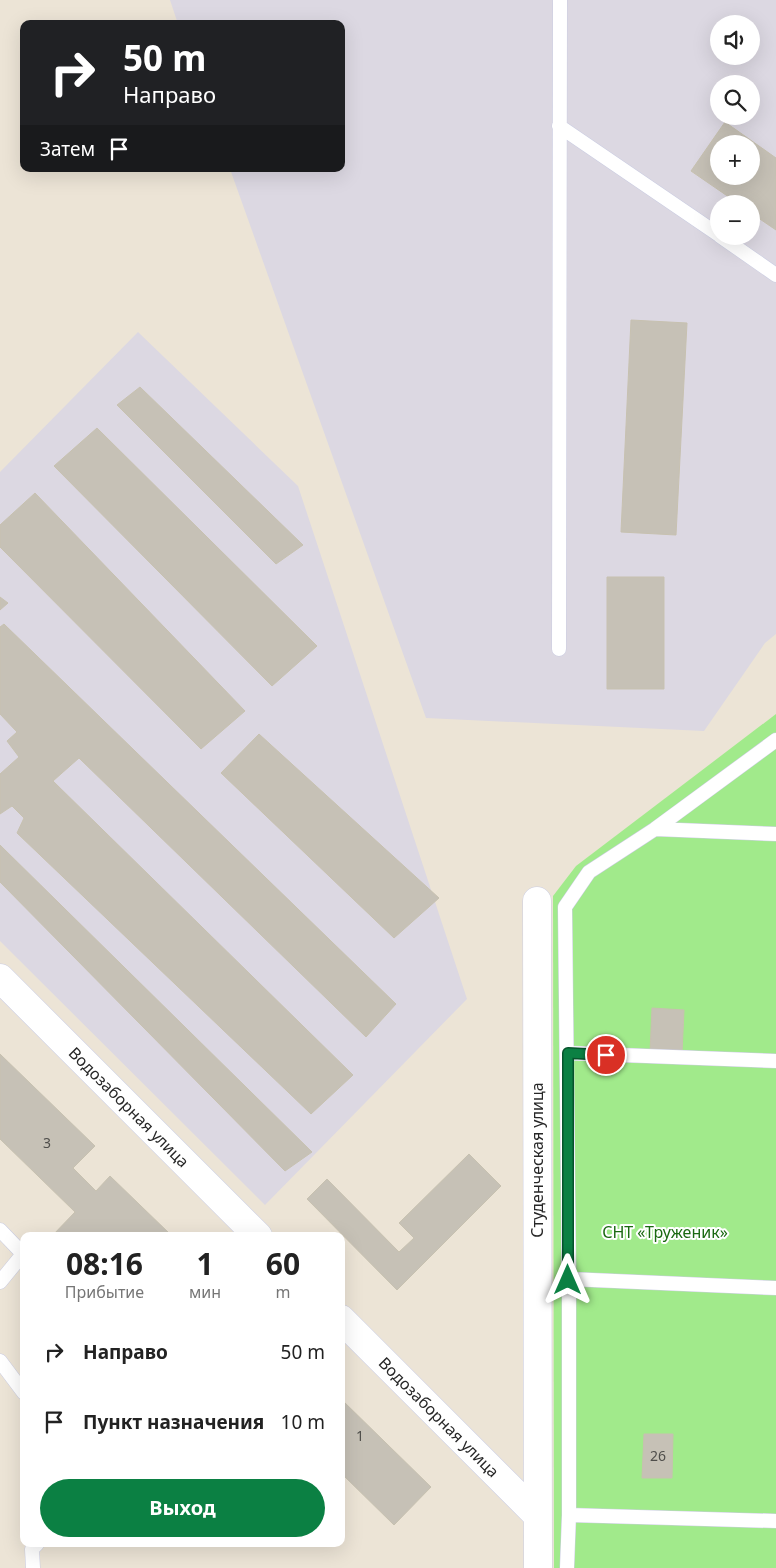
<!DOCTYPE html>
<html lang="ru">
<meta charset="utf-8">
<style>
:root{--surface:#fff;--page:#f6f6f6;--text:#222;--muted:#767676;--accent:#0b8043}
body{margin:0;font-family:"Noto Sans",sans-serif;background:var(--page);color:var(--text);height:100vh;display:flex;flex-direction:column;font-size:19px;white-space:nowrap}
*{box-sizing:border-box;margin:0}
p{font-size:16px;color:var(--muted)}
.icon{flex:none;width:28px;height:28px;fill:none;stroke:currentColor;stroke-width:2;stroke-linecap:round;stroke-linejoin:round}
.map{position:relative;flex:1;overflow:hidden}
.panel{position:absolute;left:20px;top:1232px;width:325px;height:315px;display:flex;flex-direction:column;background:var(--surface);border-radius:10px;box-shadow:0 5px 20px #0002}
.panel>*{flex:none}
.banner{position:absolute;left:20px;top:20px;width:325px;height:152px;border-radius:10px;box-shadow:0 5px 20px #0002;background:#202124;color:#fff;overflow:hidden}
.buttons{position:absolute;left:710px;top:15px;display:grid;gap:10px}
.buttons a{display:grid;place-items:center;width:50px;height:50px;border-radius:50%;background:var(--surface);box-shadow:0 5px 20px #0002;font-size:25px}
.pin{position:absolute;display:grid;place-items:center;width:42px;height:42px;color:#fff;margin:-21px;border:2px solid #fff;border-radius:50%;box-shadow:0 1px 5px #0007}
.me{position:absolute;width:55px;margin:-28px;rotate:0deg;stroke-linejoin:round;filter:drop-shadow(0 0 4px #0008)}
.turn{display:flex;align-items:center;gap:18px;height:105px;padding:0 20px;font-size:22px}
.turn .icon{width:65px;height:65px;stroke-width:2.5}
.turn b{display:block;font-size:35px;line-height:42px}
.then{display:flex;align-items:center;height:48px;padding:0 20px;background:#0003;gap:10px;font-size:19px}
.eta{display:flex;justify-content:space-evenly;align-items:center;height:85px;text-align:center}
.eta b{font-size:30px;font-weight:700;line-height:35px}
.button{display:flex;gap:10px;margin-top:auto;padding:10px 20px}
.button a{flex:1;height:58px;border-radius:30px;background:var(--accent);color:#fff;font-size:20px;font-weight:700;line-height:58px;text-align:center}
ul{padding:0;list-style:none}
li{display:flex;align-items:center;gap:15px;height:70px;padding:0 20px}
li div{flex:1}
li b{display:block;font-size:19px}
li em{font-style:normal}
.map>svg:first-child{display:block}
.industrial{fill:#dcd8e2;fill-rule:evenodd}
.green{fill:#a1ea8b}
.building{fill:#c6c1b6;stroke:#c7c1b0;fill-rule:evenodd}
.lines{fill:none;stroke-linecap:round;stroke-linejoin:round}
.lane-casing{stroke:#cbcde2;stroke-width:15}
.street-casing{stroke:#cbcde2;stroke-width:29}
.lane{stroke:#fff;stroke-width:14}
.street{stroke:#fff;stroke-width:28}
.route-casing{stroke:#07532c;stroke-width:12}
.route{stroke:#0b8043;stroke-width:9}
.labels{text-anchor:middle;stroke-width:4;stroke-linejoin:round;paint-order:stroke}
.number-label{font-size:14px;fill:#4f4e4b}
.street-label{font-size:16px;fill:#272727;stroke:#fff}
.park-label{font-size:16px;fill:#1a6911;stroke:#fff}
</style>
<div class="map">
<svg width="776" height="1568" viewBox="0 0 776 1568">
<rect width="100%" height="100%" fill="#ece4d6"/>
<path class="industrial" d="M170,0H776V634L765,643L704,731L426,718L230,169H341V24H178ZM719,24H751V56H719ZM719,84H751V116H719ZM719,144H751V176H719ZM719,204H751V236H719Z
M138,332L298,486L467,999L265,1205L0,941V472Z"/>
<path class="green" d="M776,714V1568H554L553,896L576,866Z"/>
<path class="building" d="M725,122L776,158V230L751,213V204H739L691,171ZM719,144H751V176H719Z
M631,320L687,323L676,535L621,532Z
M140,387L303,545L276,564L117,405Z
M97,428L317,646L272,686L54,466Z
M35,493L245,711L201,749L0,547V525Z
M607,577H664V689H607Z
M0,597L8,603L0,610Z
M4,624L396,1004L366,1037L79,758L53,781L353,1075L311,1114L17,833L24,818L12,806L0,814V774L19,757L7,741L17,732L0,714V627Z
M259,734L439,898L394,938L221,773Z
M0,845L312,1152L285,1171L0,882Z
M652,1008L684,1010L682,1053L650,1052Z
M0,1054L95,1146L73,1168L96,1191L110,1176L170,1234L168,1236H52L75,1212L0,1139Z
M469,1154L501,1186L397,1290L307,1199L327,1179L399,1252L414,1238L399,1223Z
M341,1399L431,1487L394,1525L341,1473Z
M644,1434H673L672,1478H642Z"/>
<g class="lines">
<defs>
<path id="lane" d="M559,126L719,235
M720,236L776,275
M559,649L560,0
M655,829L776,834
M568,1053L776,1061
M0,1230L23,1254L0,1282
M569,1279L776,1288
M0,1361L24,1393
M569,1515L776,1521
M33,1568L32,1549L37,1544
M567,1568L569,1515V1279L565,907L589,872L655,829L776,740"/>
<path id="street" d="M537,901L538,1568
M0,978L258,1236
M341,1319L537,1515"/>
</defs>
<use href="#lane" class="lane-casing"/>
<use href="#street" class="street-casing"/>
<use href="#lane" class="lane"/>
<use href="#street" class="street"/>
</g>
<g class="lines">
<defs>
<path id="route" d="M568,1280V1053L606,1055"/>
</defs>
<use href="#route" class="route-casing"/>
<use href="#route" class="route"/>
</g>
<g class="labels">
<g class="number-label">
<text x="47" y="1148">3</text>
<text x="360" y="1441">1</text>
<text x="658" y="1461">26</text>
</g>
<g class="street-label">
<text transform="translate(129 1107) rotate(45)" y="6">Водозаборная улица</text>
<text transform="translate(537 1160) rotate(-90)" y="6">Студенческая улица</text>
<text transform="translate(439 1417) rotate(45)" y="6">Водозаборная улица</text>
</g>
<g class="park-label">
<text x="665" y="1238">СНТ «Труженик»</text>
</g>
</g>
</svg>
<div class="buttons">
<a><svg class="icon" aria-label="sound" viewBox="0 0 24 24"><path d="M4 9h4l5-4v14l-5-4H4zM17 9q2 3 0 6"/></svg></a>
<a><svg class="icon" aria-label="search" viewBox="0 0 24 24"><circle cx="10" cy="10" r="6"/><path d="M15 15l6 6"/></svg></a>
<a>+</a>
<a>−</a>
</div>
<div class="pin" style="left:606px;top:1055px;background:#d93025"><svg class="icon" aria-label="arrive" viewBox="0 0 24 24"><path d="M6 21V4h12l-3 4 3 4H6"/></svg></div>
<svg class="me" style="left:568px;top:1280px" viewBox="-20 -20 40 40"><path d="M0-17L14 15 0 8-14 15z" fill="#0b8043" stroke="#fff" stroke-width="4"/></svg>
<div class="banner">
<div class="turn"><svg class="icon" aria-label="right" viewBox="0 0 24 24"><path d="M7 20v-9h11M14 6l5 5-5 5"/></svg><div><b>50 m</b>Направо</div></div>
<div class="then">Затем<svg class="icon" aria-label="arrive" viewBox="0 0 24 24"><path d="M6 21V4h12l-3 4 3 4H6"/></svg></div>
</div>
<section class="panel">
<div class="eta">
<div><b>08:16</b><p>Прибытие</p></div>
<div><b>1</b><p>мин</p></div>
<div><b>60</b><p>m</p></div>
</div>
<ul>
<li><svg class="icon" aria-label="right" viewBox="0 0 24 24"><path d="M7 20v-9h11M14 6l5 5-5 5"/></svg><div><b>Направо</b></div><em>50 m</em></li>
<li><svg class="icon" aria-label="arrive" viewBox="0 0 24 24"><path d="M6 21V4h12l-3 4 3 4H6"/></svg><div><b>Пункт назначения</b></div><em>10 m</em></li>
</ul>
<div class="button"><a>Выход</a></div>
</section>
</div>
